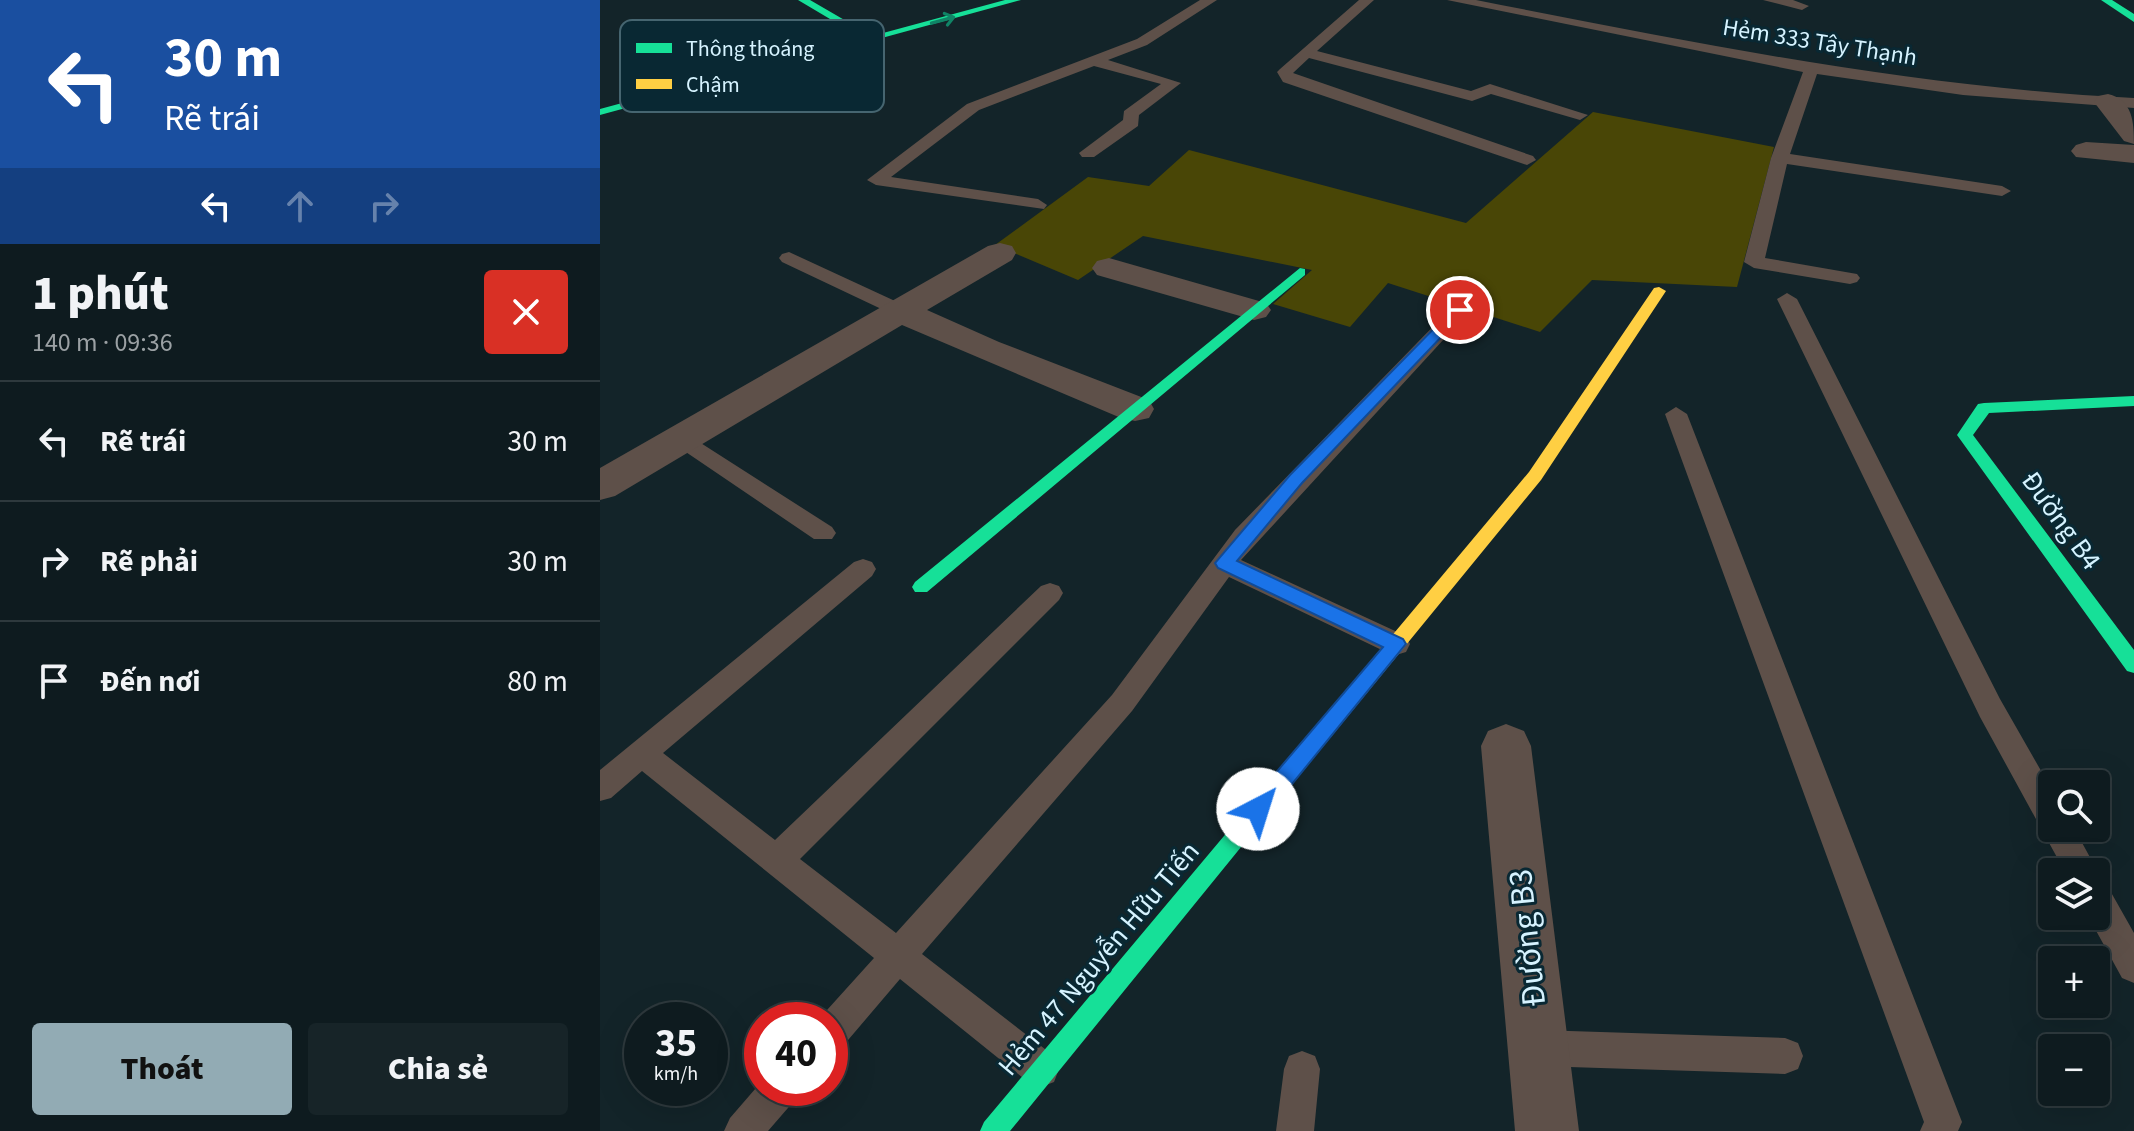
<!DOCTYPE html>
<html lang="vi">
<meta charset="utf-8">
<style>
:root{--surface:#0e1b1f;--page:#172428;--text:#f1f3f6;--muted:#9ba1a4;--line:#2e393d;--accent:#92abb4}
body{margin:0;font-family:"Source Sans 3",sans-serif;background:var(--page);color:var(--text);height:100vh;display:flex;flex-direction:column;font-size:30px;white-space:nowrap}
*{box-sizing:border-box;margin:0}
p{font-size:26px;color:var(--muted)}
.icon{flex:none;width:44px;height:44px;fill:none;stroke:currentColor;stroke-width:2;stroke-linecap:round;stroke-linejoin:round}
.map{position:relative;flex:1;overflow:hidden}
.panel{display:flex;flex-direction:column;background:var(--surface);width:600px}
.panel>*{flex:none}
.banner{background:#1a4fa0;color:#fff;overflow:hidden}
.tools{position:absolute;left:1438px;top:770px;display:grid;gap:16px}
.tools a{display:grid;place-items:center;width:72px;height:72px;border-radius:8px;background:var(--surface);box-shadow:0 8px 32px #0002,0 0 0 2px var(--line);font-size:40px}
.speed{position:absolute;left:24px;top:1002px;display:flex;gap:16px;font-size:40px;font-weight:700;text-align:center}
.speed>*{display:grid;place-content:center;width:104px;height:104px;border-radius:50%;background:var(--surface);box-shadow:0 8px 32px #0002,0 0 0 2px var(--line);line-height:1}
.speed small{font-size:20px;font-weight:400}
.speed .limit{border:12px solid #d22;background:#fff;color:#111}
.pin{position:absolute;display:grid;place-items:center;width:68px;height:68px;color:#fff;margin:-34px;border:4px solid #fff;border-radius:50%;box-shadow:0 2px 8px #0007}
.me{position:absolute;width:88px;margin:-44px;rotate:40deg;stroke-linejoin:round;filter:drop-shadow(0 0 6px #0008)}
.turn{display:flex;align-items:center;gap:28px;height:168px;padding:0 32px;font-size:36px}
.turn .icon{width:104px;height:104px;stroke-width:2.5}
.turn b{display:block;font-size:56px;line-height:68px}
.lanes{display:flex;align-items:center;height:76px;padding:0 32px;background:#0003;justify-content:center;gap:40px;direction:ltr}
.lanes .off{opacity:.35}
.round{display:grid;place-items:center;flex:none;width:84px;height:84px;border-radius:8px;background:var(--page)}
.overview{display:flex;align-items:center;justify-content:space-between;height:136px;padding:0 32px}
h1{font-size:48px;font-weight:800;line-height:60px}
.button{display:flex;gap:16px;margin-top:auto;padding:16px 32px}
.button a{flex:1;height:92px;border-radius:8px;background:var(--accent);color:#111;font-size:32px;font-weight:800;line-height:92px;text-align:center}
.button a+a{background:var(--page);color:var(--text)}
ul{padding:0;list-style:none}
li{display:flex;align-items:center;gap:24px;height:120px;padding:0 32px;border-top:2px solid var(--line)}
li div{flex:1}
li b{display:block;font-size:30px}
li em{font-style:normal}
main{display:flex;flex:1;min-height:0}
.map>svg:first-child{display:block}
.green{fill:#494606}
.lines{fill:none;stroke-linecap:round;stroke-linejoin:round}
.lane{fill:#5e5049;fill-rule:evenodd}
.street{fill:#5e5049;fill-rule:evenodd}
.fast{fill:#16e098;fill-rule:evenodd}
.slow{fill:#ffcf43;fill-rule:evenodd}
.oneway{stroke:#108466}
.route{fill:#1a73e8;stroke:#114b97;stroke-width:2}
.labels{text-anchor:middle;stroke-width:6;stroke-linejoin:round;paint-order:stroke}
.far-street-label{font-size:24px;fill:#d6f3ff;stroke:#092833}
.street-label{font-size:28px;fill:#d6f3ff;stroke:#092833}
.near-street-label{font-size:34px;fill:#d6f3ff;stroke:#092833}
.key{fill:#092833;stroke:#466570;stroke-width:2}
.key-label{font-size:22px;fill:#d6f3ff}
</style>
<main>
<section class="panel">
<div class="banner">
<div class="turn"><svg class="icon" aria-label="left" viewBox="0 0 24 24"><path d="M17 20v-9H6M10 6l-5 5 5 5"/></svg><div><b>30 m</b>Rẽ trái</div></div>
<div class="lanes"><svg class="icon" aria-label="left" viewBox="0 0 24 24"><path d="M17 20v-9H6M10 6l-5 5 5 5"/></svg><svg class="icon off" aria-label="ahead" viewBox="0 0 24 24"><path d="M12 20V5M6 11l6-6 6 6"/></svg><svg class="icon off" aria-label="right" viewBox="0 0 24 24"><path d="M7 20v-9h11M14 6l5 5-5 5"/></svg></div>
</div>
<div class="overview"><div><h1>1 phút</h1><p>140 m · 09:36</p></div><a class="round" style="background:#d93025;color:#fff"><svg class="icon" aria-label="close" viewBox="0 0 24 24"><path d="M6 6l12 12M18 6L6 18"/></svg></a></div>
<ul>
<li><svg class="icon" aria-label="left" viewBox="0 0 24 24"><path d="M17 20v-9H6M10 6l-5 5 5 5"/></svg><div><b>Rẽ trái</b></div><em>30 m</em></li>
<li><svg class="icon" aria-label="right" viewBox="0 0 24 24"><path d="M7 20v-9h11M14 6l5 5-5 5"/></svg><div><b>Rẽ phải</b></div><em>30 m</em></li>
<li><svg class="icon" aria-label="arrive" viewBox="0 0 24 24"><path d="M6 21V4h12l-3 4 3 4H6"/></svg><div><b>Đến nơi</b></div><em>80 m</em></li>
</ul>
<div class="button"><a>Thoát</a><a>Chia sẻ</a></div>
</section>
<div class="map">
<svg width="1534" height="1131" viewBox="0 0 1534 1131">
<rect width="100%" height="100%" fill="#132429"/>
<path class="green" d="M993,112L1174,147L1137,287L992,280L940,332L788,283L750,327L673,304L712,270L543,236L478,280L395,245L488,177L549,186L589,150L866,223Z"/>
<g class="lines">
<path class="lane" d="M600,0H617L547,45L508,60L581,83L539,115L538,126L494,157H482L479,153L523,120L524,111L561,84L494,66L379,110L291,177L438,199L447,205L444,209L276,185L267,180L367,104L537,39Z
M759,0H774L717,51L871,91L890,84L988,115L980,120L891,94L872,101L709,58L693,73L933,156L936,160L927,165L683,82L677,72L680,69Z
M847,0H876C1095,43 1310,87 1534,98V108L1363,95L1217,74L1190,154L1402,186L1411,191L1402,196L1187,164L1165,258L1257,274L1260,278L1257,282L1250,284L1154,268L1144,262L1171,158L1203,72Z
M1163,0H1193L1209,6L1202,10Z
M189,252L308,307L311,311L308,315H294L182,262L179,258L182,254Z
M1187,293L1197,299L1400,699L1452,790V828H1474L1498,872L1496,877V872H1465L1380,717L1177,299Z
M860,304L870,310L867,314L641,560L806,636L810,644L806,652L796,655L786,652L629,577L532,711L322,954L454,1056L459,1069L454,1082L441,1087L428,1082L300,979L243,1046L230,1051V1020H218L274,958L42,771L11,798L0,801V770L254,562L263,559L272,562L276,569L272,576L63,753L175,840L441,586L450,583L459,586L463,593L459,600L200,859L296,933L512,695L635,530L853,306Z
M1076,407L1087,414L1362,1122L1358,1131H1320L1324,1122L1065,414Z
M82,431L232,527L236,533L232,539H214L74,444L70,439Z
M1496,882L1508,887L1534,933V983L1522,978L1488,916H1496Z
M938,1030L1185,1038L1198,1043L1203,1056L1198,1069L1185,1074L938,1066L925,1061L920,1048L925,1035Z
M702,1051L715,1056L720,1069L714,1131H676L684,1069L689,1056Z
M162,1081V1088H200L194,1101L168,1131H124L130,1118Z"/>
<path class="street" d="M1508,94C1533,100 1534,122 1534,144L1524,141L1494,102L1498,96Z
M1486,142L1534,145V163L1476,157L1471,151L1476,145Z
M400,243L412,246L416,253L412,260L327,310L399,342L549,400L554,409L549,418L535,421L521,418L302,325L15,496L0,500V468L388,246Z
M509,258L666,303L671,310L666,317L654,320L497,275L492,268L497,261Z
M906,724L924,731L931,746L979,1131H915L881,746L888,731Z"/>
<path class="fast" d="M198,0H210L272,36L405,0H421L0,115V109L262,38Z
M1501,0H1512L1534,14V22Z
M700,268L705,269V275L327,592H315L312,587L315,582Z
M1534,396V406L1389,413L1373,435L1534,650V673L1527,671L1357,435L1378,404L1384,403Z
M709,740L716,743L719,749L716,755L410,1131H380L384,1122L702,743Z"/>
<path class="slow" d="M1059,287L1066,291L941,480L716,755L709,758L702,755L699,749L702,743L929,472L1054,288Z"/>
</g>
<defs><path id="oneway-shaft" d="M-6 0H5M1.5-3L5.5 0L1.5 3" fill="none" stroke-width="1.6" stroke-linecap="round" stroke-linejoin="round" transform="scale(2)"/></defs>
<use class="oneway" href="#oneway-shaft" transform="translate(343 20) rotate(-15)"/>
<path class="route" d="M855,307L867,310L702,483L637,561L803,639L806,644L666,816L658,819L650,816L647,809L650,803L783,647L618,568L615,563L690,475Z"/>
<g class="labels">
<g class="far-street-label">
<text transform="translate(1220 42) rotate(9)" y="8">Hẻm 333 Tây Thạnh</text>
</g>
<g class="street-label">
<text transform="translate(1462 520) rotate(54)" y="10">Đường B4</text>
<text transform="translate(498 958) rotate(-50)" y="10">Hẻm 47 Nguyễn Hữu Tiến</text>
</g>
<g class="near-street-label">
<text transform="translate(926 938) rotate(-96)" y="12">Đường B3</text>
</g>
</g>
<rect x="20" y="20" width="264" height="92" rx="12" class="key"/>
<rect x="36" y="43" width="36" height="10" fill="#16e098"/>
<rect x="36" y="79" width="36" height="10" fill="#ffcf43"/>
<g class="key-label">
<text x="86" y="56">Thông thoáng</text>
<text x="86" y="92">Chậm</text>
</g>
</svg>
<div class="tools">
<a><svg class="icon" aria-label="search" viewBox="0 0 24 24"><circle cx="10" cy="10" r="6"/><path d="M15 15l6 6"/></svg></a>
<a><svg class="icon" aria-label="layers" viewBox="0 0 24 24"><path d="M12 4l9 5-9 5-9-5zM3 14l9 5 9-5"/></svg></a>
<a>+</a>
<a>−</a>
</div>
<div class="speed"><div>35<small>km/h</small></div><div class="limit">40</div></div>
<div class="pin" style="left:860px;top:310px;background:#d93025"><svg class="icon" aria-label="arrive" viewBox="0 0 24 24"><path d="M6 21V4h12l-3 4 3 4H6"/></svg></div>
<svg class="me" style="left:658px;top:809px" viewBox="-20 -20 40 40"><circle r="19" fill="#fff"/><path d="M0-13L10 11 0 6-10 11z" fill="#1a73e8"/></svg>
</div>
</main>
